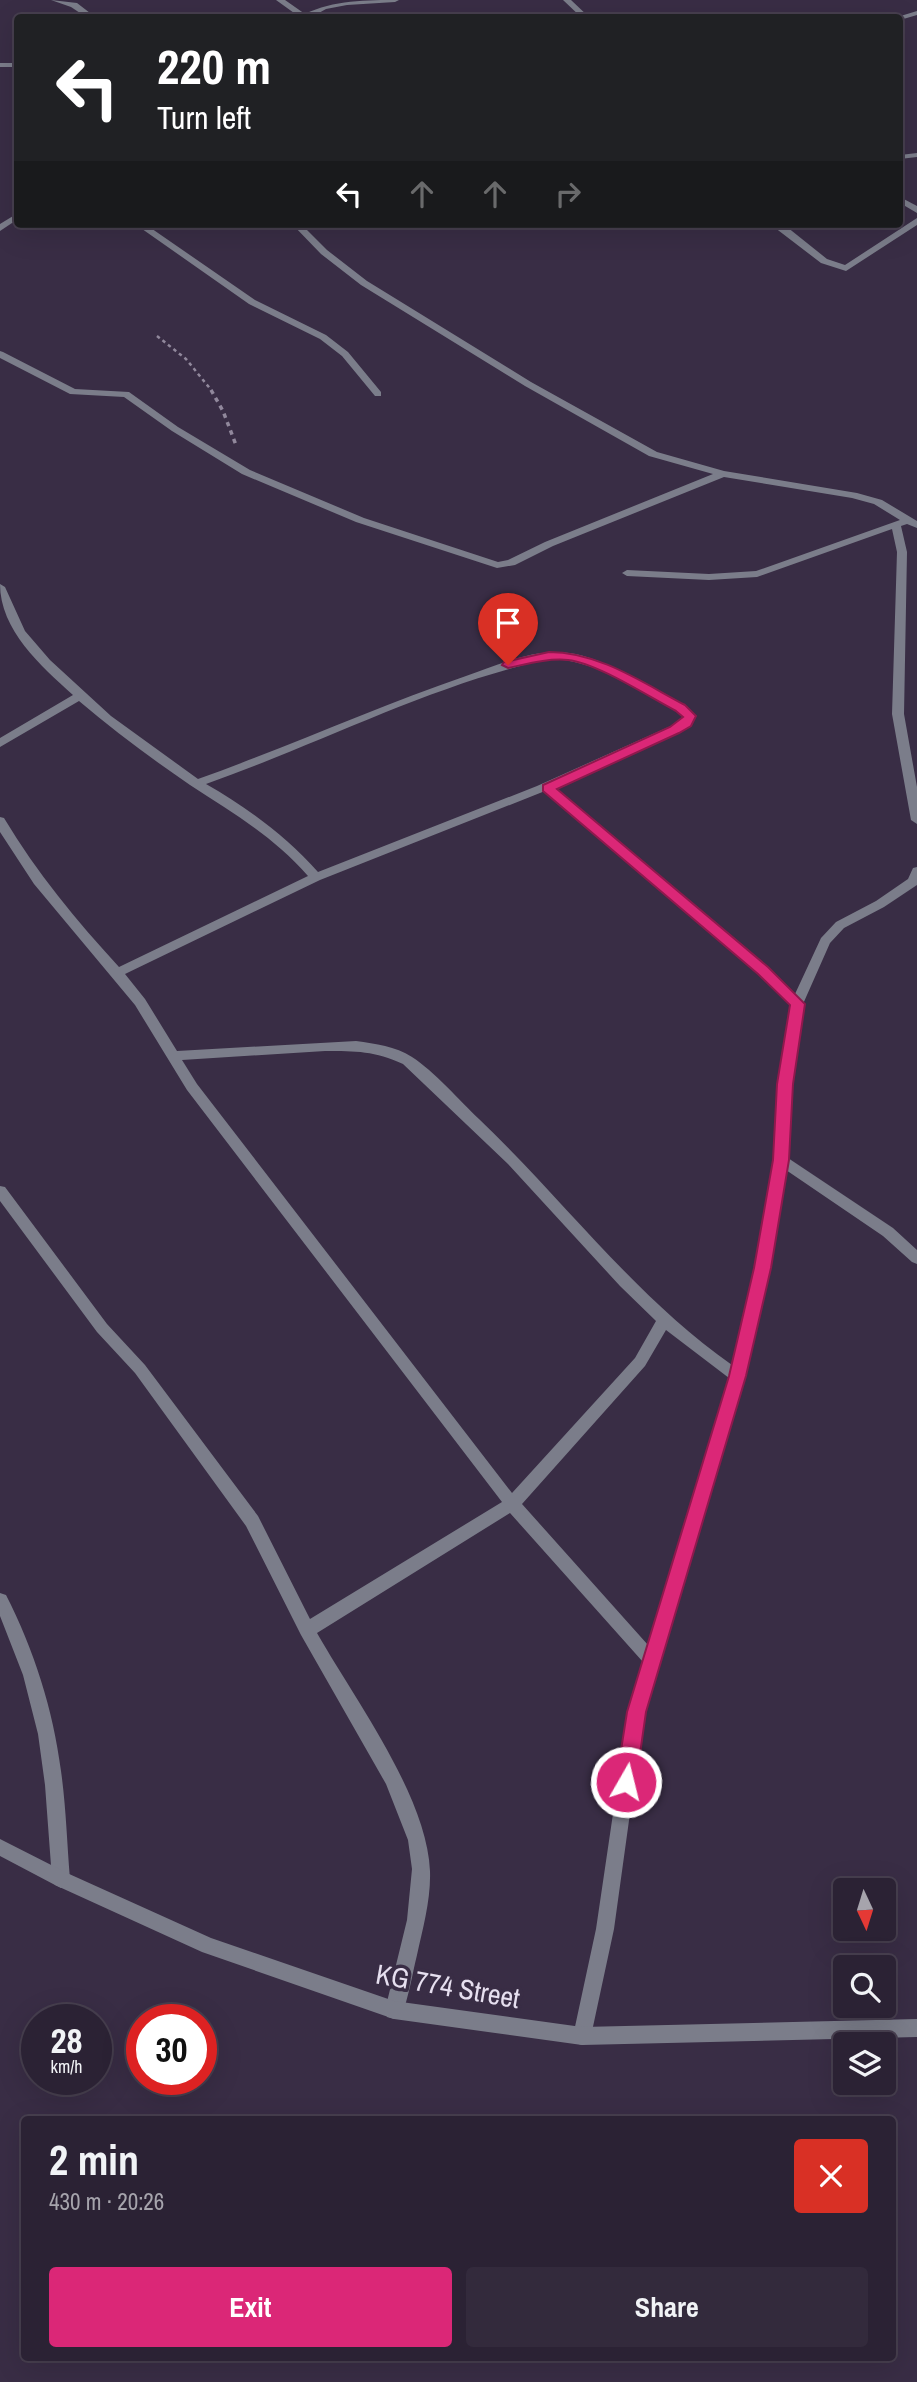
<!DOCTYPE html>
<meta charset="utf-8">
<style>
:root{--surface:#2b2234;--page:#332a3c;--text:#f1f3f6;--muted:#a6a4ac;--line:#473f4f;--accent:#db2777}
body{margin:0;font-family:"Archivo Narrow",sans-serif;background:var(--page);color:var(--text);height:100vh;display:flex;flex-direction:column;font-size:26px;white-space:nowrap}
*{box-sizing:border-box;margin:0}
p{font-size:23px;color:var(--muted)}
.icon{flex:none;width:38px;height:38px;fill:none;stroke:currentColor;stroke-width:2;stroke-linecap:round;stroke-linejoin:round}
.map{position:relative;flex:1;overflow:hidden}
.side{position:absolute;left:21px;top:2116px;width:875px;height:245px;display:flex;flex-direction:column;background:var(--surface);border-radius:7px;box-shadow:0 7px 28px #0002,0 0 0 2px var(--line)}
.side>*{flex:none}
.guide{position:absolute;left:14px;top:14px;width:889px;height:214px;border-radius:7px;box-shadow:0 7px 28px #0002,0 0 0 2px var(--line);background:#202124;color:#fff;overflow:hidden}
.needle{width:46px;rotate:176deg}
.buttons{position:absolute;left:833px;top:1878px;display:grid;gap:14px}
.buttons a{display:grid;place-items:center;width:63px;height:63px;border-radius:7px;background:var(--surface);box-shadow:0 7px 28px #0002,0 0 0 2px var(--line);font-size:35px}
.speed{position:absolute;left:21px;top:2004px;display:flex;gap:14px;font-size:35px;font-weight:700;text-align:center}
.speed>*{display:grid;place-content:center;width:91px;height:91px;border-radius:50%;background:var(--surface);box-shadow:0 7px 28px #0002,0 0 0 2px var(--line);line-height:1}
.speed small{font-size:18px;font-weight:400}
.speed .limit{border:10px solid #d22;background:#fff;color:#111}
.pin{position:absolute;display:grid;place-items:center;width:60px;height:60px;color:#fff;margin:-72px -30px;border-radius:50% 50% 50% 0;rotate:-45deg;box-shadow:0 0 7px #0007}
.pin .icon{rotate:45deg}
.me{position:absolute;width:77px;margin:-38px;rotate:8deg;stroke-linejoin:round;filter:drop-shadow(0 0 5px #0008)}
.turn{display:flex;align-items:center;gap:24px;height:147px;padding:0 28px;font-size:32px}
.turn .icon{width:91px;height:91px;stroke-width:2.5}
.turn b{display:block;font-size:49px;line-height:60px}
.lanes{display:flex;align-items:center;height:66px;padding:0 28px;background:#0003;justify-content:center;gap:35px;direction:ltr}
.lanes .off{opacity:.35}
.round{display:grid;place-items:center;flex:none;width:74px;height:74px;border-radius:7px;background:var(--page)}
.headline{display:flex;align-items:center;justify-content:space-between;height:119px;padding:0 28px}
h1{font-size:42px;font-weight:800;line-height:52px}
.cta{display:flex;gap:14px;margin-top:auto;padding:14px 28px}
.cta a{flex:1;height:80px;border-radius:7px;background:var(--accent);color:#fff;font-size:28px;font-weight:800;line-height:80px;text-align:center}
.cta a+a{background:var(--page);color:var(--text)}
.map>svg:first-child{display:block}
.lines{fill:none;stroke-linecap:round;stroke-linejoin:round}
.path-far1{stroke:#91889c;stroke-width:2.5;stroke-dasharray:3.5 3.5;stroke-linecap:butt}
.path{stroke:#91889c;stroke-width:3.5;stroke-dasharray:4.5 4.5;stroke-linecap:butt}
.minor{fill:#7b7d8a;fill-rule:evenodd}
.tertiary{fill:#7b7d8a;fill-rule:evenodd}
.route{fill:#db2777;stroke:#8e194d;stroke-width:2}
.labels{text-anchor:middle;stroke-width:7;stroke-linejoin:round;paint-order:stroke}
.near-street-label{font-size:28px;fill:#e6dfef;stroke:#392d45}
</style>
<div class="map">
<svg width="917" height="2382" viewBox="0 0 917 2382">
<rect width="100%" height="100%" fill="#392d45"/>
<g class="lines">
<path class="path-far1" d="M157,336L186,359L212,391"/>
<path class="path" d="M211,390L223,411L236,445"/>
<path class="minor" d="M51,0L77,3L90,13L83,15L71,7Z
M276,0H285L305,14C333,0 367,0 399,0L395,2L347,5L326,9L310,18H301Z
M563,0H571L590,18H582Z
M917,11V15L900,20V18H894Z
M0,63H18V67H0Z
M917,153V157L900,159V155Z
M900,197L917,206V213L900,203Z
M18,213V219L0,231V224Z
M917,218V225L846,271L821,263L770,224H781L787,227L827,259L845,265Z
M135,224H145L255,300L326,335L348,352L381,392V396H375L342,356L320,339L249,304Z
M292,224H301L327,250L367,281L531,382L657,452L724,471L857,493L882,500L917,521V528L907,524L901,526L907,552L904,714L917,787V824L911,820L892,714L897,552L892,529L757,577L709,580L627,576L622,573L627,570L709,574L756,571L900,520L874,504L852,498L724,477L553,546L515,565L497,568L356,522L242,474L172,431L124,397L70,394L0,358V351L3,352L75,389L129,392L178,427L250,470L364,518L498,562L508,560L545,542L713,474L649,456L525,386L361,285L321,254Z
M0,584L5,587L25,631L50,660L111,716L198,779C288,747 376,707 466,676C497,665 535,648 569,653C604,657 653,689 685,706L695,716L691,725L554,787L768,968L795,994L821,938L836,922L876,901L908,879L913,868L917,867V885L884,907L844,928L830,943L803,1004L792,1084L788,1158L893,1228L917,1250V1264L912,1262L883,1236L786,1170L770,1268L745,1376L644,1712L614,1929L591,2036L589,2043L582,2045L575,2043L573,2036L596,1929L628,1712L643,1662L510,1513L317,1633C354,1698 427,1796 430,1871C431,1899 423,1928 417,1955C412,1975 409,1997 401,2017L394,2019L387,2017L385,2010L407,1920L412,1869L408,1840L386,1784L301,1635L246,1526L135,1373L97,1332L0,1201V1186L5,1187L107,1324L145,1365L258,1516L310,1619L502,1502L187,1090L135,1005L34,884L0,832V817L4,818C37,873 76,920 119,967L308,876C272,835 234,814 190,785C152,759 114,731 79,701L0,747V738L73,695C41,666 0,630 0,584ZM549,659C595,659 637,690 677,710L683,717L682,721L537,786L318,872C286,836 248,808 206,784C320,744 430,685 549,659ZM545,791L758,974L790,1005L778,1084L774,1160L756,1268L732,1365C635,1297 564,1200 479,1119C460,1101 434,1071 412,1057C395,1046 376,1044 356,1041L177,1051L145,999L125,974L320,880ZM325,1051C356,1051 375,1051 403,1064L508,1164L620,1286L656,1321L635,1358L512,1493L197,1084L182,1060ZM666,1330L729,1378L648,1645L522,1504L645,1366Z
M0,1593L6,1595C34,1650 53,1709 61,1771C66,1806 67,1843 70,1879L67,1885L61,1888L55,1885L52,1879L45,1785L38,1734L23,1675L0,1616Z"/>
<path class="tertiary" d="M0,1839L67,1873L211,1938L394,2001L582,2027L917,2019V2037L582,2045L394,2019L202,1952L55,1885L0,1856Z"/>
</g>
<path class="route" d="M549,652C599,652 643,683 685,705L696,716L691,726L679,733L557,789L768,967L805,1004L793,1084L789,1160L771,1268L746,1376L646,1712L636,1782L633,1788L626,1791L619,1788L616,1782L627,1712L729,1376L754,1268L773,1160L777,1084L790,1005L758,974L543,791V785L670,727L683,717L676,711C649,697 597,663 568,660C548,658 527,664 508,668L502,665L504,662Z"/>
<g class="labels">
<g class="near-street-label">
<text transform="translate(448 1986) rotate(10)" y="10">KG 774 Street</text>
</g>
</g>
</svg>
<div class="buttons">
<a><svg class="needle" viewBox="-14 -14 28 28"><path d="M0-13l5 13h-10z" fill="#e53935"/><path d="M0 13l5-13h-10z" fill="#a6a4ac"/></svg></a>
<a><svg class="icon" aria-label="search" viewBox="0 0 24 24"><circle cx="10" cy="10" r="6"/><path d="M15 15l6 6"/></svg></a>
<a><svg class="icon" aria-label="layers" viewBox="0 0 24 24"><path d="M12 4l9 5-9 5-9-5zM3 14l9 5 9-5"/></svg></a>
</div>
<div class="speed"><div>28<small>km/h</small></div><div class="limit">30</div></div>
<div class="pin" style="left:508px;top:665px;background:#d93025"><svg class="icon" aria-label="arrive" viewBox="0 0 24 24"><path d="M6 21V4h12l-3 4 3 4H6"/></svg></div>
<svg class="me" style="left:626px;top:1782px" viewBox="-20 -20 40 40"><circle r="17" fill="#db2777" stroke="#fff" stroke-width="3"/><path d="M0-11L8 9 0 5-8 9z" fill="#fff"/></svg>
<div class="guide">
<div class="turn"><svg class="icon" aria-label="left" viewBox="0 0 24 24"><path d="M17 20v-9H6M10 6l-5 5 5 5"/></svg><div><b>220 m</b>Turn left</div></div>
<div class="lanes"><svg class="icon" aria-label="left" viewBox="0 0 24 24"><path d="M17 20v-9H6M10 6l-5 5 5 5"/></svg><svg class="icon off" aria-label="ahead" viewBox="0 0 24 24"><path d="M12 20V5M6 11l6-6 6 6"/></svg><svg class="icon off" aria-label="ahead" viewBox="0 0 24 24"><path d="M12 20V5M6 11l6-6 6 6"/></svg><svg class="icon off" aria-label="right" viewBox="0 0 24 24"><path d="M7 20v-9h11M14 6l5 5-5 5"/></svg></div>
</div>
<section class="side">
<div class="headline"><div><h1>2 min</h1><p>430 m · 20:26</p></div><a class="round" style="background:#d93025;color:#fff"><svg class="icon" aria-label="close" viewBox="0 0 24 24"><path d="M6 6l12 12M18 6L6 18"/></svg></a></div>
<div class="cta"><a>Exit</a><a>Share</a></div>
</section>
</div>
